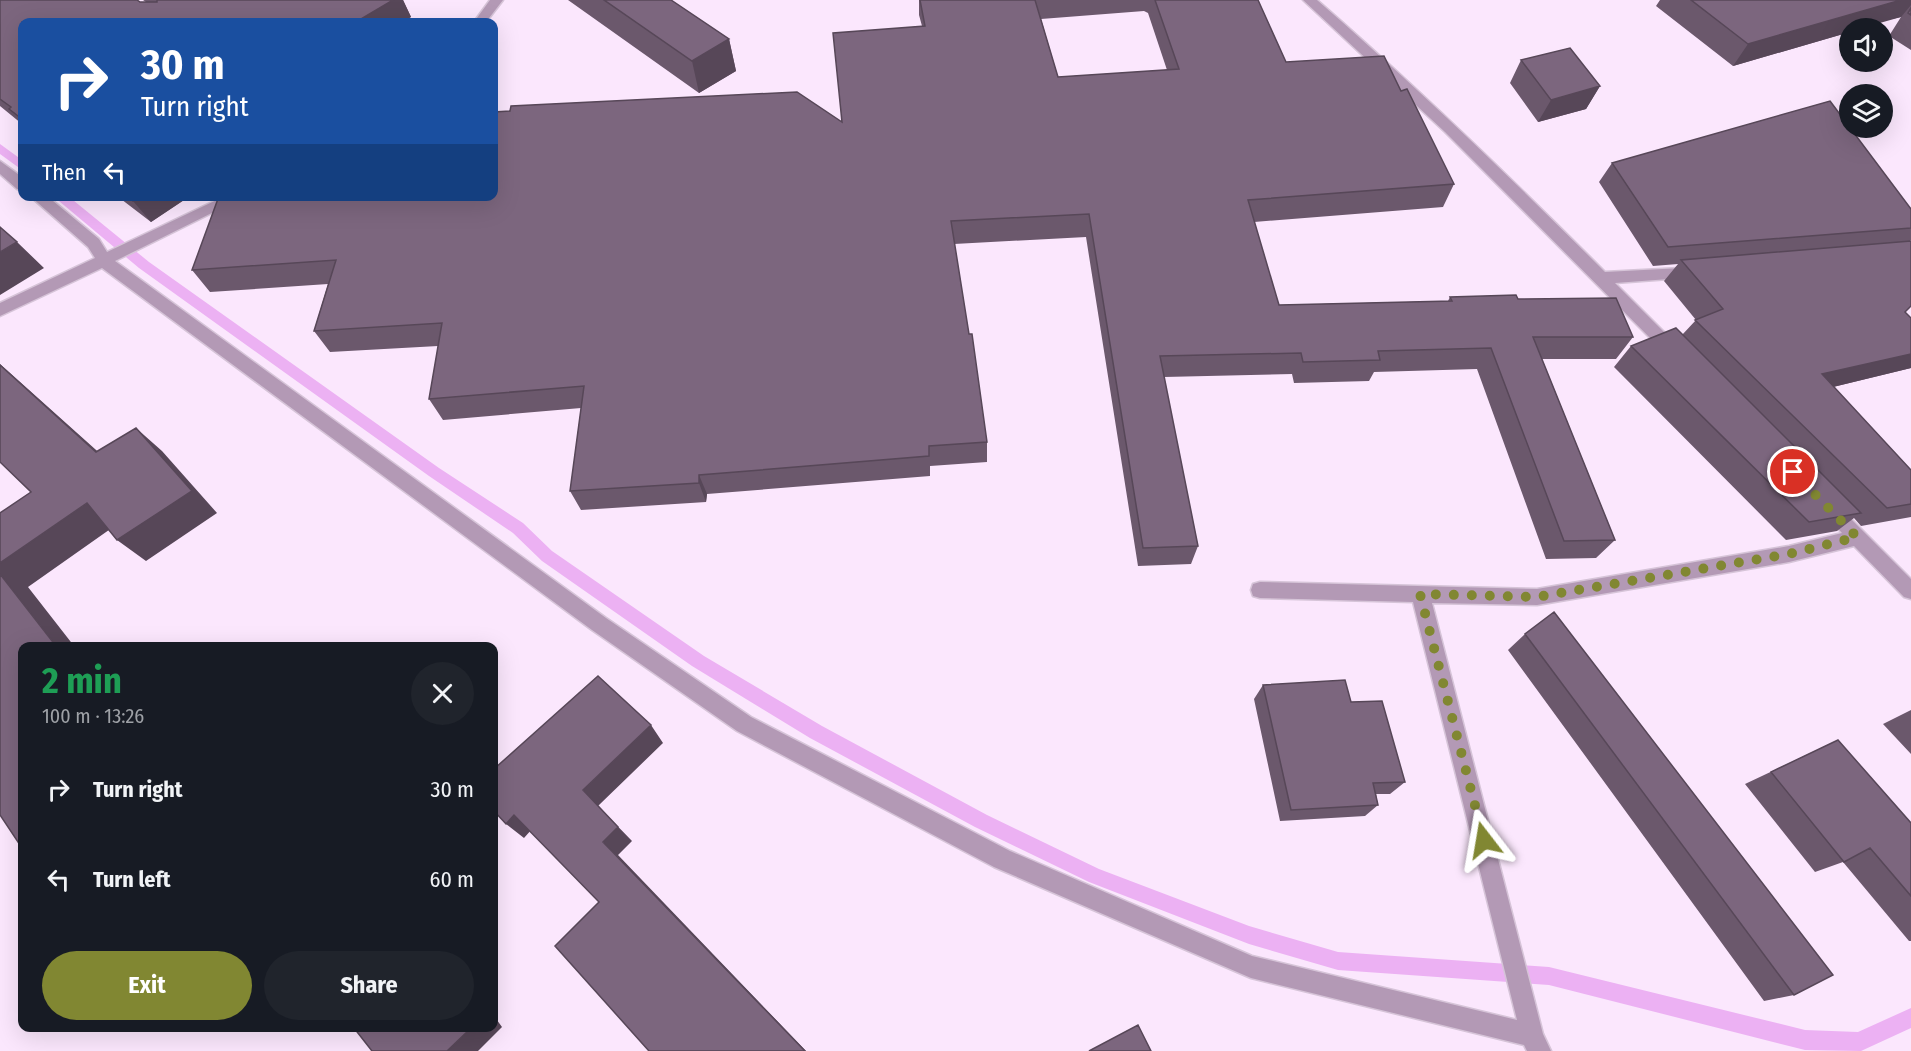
<!DOCTYPE html>
<meta charset="utf-8">
<style>
:root{--surface:#171b24;--page:#20242c;--text:#f1f3f6;--muted:#9ea1a6;--accent:#818732}
body{margin:0;font-family:"Fira Sans Condensed",sans-serif;background:var(--page);color:var(--text);height:100vh;display:flex;flex-direction:column;font-size:22px;white-space:nowrap}
*{box-sizing:border-box;margin:0}
p{font-size:20px;color:var(--muted)}
.icon{flex:none;width:33px;height:33px;fill:none;stroke:currentColor;stroke-width:2;stroke-linecap:round;stroke-linejoin:round}
.map{position:relative;flex:1;overflow:hidden}
.drawer{position:absolute;left:18px;top:642px;width:480px;height:390px;display:flex;flex-direction:column;background:var(--surface);border-radius:12px;box-shadow:0 6px 24px #0002}
.drawer>*{flex:none}
.top-card{position:absolute;left:18px;top:18px;width:480px;height:183px;border-radius:12px;box-shadow:0 6px 24px #0002;background:#1a4fa0;color:#fff;overflow:hidden}
.fabs{position:absolute;left:1839px;top:18px;display:grid;gap:12px}
.fabs a{display:grid;place-items:center;width:54px;height:54px;border-radius:50%;background:var(--surface);box-shadow:0 6px 24px #0002;font-size:30px}
.pin{position:absolute;display:grid;place-items:center;width:51px;height:51px;color:#fff;margin:-26px;border:3px solid #fff;border-radius:50%;box-shadow:0 2px 6px #0007}
.me{position:absolute;width:66px;margin:-33px;rotate:346deg;stroke-linejoin:round;filter:drop-shadow(0 0 4px #0008)}
.turn{display:flex;align-items:center;gap:21px;height:126px;padding:0 24px;font-size:27px}
.turn .icon{width:78px;height:78px;stroke-width:2.5}
.turn b{display:block;font-size:42px;line-height:51px}
.then{display:flex;align-items:center;height:57px;padding:0 24px;background:#0003;gap:12px;font-size:22px}
.round{display:grid;place-items:center;flex:none;width:63px;height:63px;border-radius:32px;background:var(--page)}
.overview{display:flex;align-items:center;justify-content:space-between;height:102px;padding:0 24px}
h1{font-size:36px;font-weight:700;line-height:45px;color:#1e9e55}
.button{display:flex;gap:12px;margin-top:auto;padding:12px 24px}
.button a{flex:1;height:69px;border-radius:36px;background:var(--accent);color:#fff;font-size:24px;font-weight:700;line-height:69px;text-align:center}
.button a+a{background:var(--page);color:var(--text)}
ul{padding:0;list-style:none}
li{display:flex;align-items:center;gap:18px;height:90px;padding:0 24px}
li div{flex:1}
li b{display:block;font-size:22px}
li em{font-style:normal}
.map>svg:first-child{display:block}
.lines{fill:none;stroke-linecap:round;stroke-linejoin:round}
.stream{fill:#ecb1f3;fill-rule:evenodd}
.minor-casing{stroke:#d6c4d8;stroke-width:3}
.minor{fill:#b399b5;fill-rule:evenodd}
.wall{fill:#6b586c;fill-rule:evenodd}
.shaded-wall{fill:#574758}
.building{fill:#7c667e;stroke:#574758;stroke-width:1.5}
.route{stroke:#818732;stroke-width:10;stroke-dasharray:0 18}
</style>
<div class="map">
<svg width="1911" height="1051" viewBox="0 0 1911 1051">
<rect width="100%" height="100%" fill="#fbe7fd"/>
<g class="lines">
<path class="stream" d="M0,144L22,160V170L0,154Z
M53,196H68L149,262L439,468L523,523L552,551L704,656L822,726L987,815L1099,869L1249,926L1338,952L1549,967L1805,1030L1858,1032L1911,1008V1028L1861,1051L1805,1050L1549,985L1338,970L1249,944L1089,882L975,827L810,738L692,666L542,561L513,533L429,476L139,268Z"/>
<defs>
<path id="minor" d="M490,0H503L486,22H474Z
M1303,0H1317C1417,87 1511,178 1605,272L1701,267L1704,271L1696,277L1615,283L1681,349L1683,353L1681,357H1669L1445,132Z
M0,161L22,177V190L17,189L0,174Z
M30,196H47L99,239L107,252L225,196H246L115,261L606,618L751,717L1010,851L1252,956L1517,1020L1413,602L1260,598L1253,596L1251,590L1253,584L1260,582L1537,589L1789,546L1842,533L1819,507L1822,502L1828,499L1834,502L1911,579V599L1904,597L1854,546L1789,562L1537,605L1432,603L1543,1034L1551,1051H1527L1524,1045L1251,978L994,867L737,731L592,630L102,268L0,316V303L95,258L88,247Z"/>
</defs>
<use href="#minor" class="minor-casing"/>
<use href="#minor" class="minor"/>
</g>
<path class="wall" d="M0,0L140,2H146L143,0H403L411,17L402,22H22V124L0,106Z
M568,0H671L729,39L736,71L699,93Z
M919,0H1258L1286,62L1401,91L1454,184L1443,207L1254,222L1279,305L1448,301L1450,297L1518,299L1633,337L1616,359H1542L1615,540L1596,558L1546,559L1477,369L1374,372L1369,381L1294,383L1292,374L1164,377L1198,546L1191,564L1138,566L1086,237L954,244L987,442V462L930,466V476L707,494L706,502L581,510L570,491L581,408L443,420L429,399L438,346L330,352L314,331L328,284L210,292L192,270L494,196L842,122L922,26L919,15ZM1144,11L1148,13L1167,70L1058,77L1041,19Z
M1660,0H1911V50L1889,36L1901,17L1850,28V32L1733,66L1656,6Z
M1521,60L1600,86L1586,109L1538,122L1510,83Z
M1612,163L1911,209V240L1909,242L1905,312L1911,318V368L1833,387L1911,470V517L1861,526L1854,518L1837,531L1786,540L1614,367L1631,346L1682,335L1696,320L1664,281L1678,264L1653,266L1599,182Z
M117,196H190L151,222Z
M1525,634L1794,995L1764,1001L1508,650Z
M1263,685L1351,702L1405,782L1390,794H1376L1378,805L1365,816L1280,821L1254,699Z
M1911,710V754L1883,724Z
M1838,740L1911,823V941H1909L1843,862L1815,872L1745,784Z"/>
<path class="shaded-wall" d="M393,0H403L411,17L402,22H356Z
M1901,0H1911V5L1901,17L1862,28H1850V32L1733,66L1748,44Z
M729,39L736,71L699,93L692,61Z
M1600,86L1586,109L1538,122L1551,100Z
M140,196H190L151,222L133,201Z
M17,242L44,268L0,295V252Z
M1911,354V368L1800,395L1822,374Z
M0,364L124,475L96,452L0,365Z
M136,428L162,451L217,513L146,561L117,540Z
M699,475L707,494L706,502L699,483Z
M87,503L116,525L28,587L74,646H56L0,574V563Z
M651,725L663,743L598,806L632,841L618,855L806,1051H805L603,842L583,790Z
M514,815L532,829L524,838L506,824Z
M494,1016L502,1027L478,1051H447L471,1028H494Z"/>
<path class="building" d="M0,0H137L140,2H157V0H393L356,22H22V119L9,109L11,107L0,99Z
M604,0H671L729,39L692,61Z
M920,0H1035L1058,77L1179,69L1155,0H1258L1286,62L1384,56L1401,91L1407,89L1454,184L1248,200L1279,305L1452,301L1450,297L1516,295L1518,299L1616,298L1633,337H1533L1615,540L1564,541L1491,348L1378,351L1380,360L1303,362L1301,353L1160,356L1198,546L1143,548L1089,214L951,221L969,334H972L987,442L929,446V456L699,475V483L570,491L584,386L429,399L442,323L314,331L336,260L192,270L219,196H494V112L510,111L511,106L797,92L842,122L833,33L925,26Z
M1691,0H1901L1748,44Z
M1911,8V15L1908,13Z
M1570,48L1600,86L1551,100L1521,60Z
M1830,101L1911,209V228L1668,247L1612,163Z
M127,196H140L133,201Z
M0,227L17,242L0,252Z
M1911,241V306L1905,312L1911,318V354L1822,374L1911,470V504L1887,508L1695,320L1723,309L1681,260Z
M1676,328L1861,513L1809,522L1631,346Z
M0,365L96,452L136,428L192,491L117,540L87,503L0,563V513L31,492L0,462Z
M0,574L56,646H22V848L0,815Z
M1554,612L1833,975L1794,995L1525,634Z
M598,676L651,725L583,790L618,827L603,842L805,1051H649L555,946L599,902L514,815L506,824L494,811V769Z
M1345,680L1351,702L1382,701L1405,782L1373,783L1378,805L1291,810L1263,685Z
M1838,740L1911,823V896L1870,848L1844,862L1771,772Z
M1138,1025L1151,1051H1089Z
M354,1028H471L447,1051H372Z"/>
<g class="lines">
<path class="route" d="M1484,840L1420,594L1537,597L1789,554L1857,537L1793,472"/>
</g>
</svg>
<div class="fabs">
<a><svg class="icon" aria-label="sound" viewBox="0 0 24 24"><path d="M4 9h4l5-4v14l-5-4H4zM17 9q2 3 0 6"/></svg></a>
<a><svg class="icon" aria-label="layers" viewBox="0 0 24 24"><path d="M12 4l9 5-9 5-9-5zM3 14l9 5 9-5"/></svg></a>
</div>
<div class="pin" style="left:1793px;top:472px;background:#d93025"><svg class="icon" aria-label="arrive" viewBox="0 0 24 24"><path d="M6 21V4h12l-3 4 3 4H6"/></svg></div>
<svg class="me" style="left:1484px;top:840px" viewBox="-20 -20 40 40"><path d="M0-17L14 15 0 8-14 15z" fill="#818732" stroke="#fff" stroke-width="4"/></svg>
<div class="top-card">
<div class="turn"><svg class="icon" aria-label="right" viewBox="0 0 24 24"><path d="M7 20v-9h11M14 6l5 5-5 5"/></svg><div><b>30 m</b>Turn right</div></div>
<div class="then">Then<svg class="icon" aria-label="left" viewBox="0 0 24 24"><path d="M17 20v-9H6M10 6l-5 5 5 5"/></svg></div>
</div>
<section class="drawer">
<div class="overview"><div><h1>2 min</h1><p>100 m · 13:26</p></div><a class="round"><svg class="icon" aria-label="close" viewBox="0 0 24 24"><path d="M6 6l12 12M18 6L6 18"/></svg></a></div>
<ul>
<li><svg class="icon" aria-label="right" viewBox="0 0 24 24"><path d="M7 20v-9h11M14 6l5 5-5 5"/></svg><div><b>Turn right</b></div><em>30 m</em></li>
<li><svg class="icon" aria-label="left" viewBox="0 0 24 24"><path d="M17 20v-9H6M10 6l-5 5 5 5"/></svg><div><b>Turn left</b></div><em>60 m</em></li>
</ul>
<div class="button"><a>Exit</a><a>Share</a></div>
</section>
</div>
